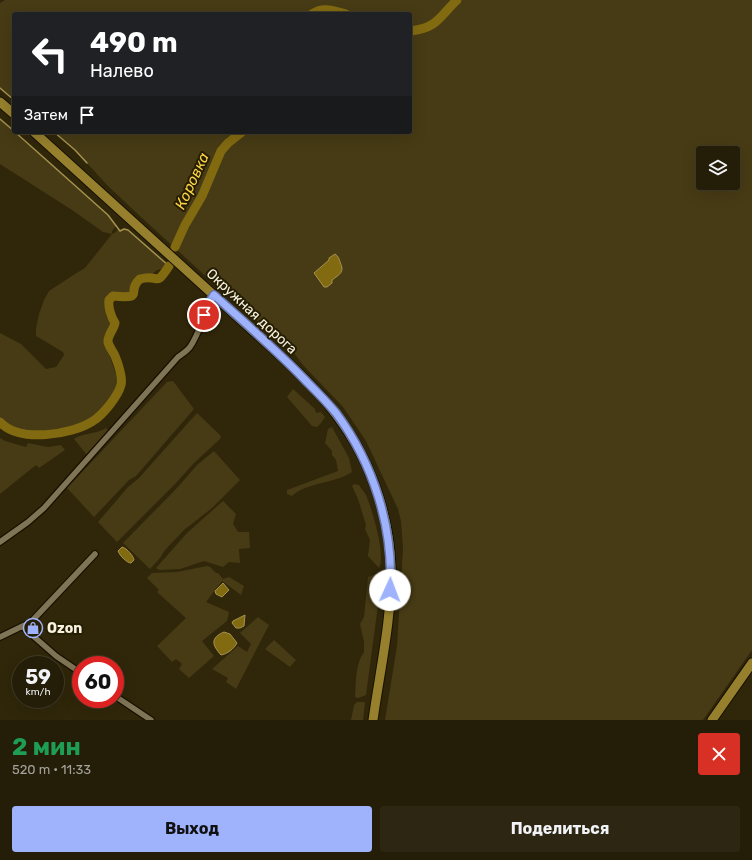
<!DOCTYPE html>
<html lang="ru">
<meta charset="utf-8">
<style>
:root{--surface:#241d08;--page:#2c2612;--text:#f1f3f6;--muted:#a3a29c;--line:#413b29;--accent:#9fb3fd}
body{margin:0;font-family:Rubik,sans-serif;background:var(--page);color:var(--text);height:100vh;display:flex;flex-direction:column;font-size:15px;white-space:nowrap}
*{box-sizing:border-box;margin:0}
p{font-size:13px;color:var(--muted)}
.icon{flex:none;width:22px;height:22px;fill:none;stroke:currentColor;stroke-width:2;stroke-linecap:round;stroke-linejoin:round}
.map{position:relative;height:720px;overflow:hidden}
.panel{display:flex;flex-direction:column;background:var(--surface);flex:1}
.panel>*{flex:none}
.guide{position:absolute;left:12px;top:12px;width:400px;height:122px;border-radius:4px;box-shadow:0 4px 16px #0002,0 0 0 1px var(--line);background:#202124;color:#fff;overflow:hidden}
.tools{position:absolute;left:696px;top:146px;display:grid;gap:8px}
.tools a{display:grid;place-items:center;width:44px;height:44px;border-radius:4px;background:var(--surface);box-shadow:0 4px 16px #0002,0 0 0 1px var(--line);font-size:20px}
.speed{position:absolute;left:12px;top:656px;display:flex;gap:8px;font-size:20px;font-weight:700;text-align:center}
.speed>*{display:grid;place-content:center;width:52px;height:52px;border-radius:50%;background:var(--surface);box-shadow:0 4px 16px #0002,0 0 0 1px var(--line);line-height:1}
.speed small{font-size:10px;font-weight:400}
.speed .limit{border:6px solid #d22;background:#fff;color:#111}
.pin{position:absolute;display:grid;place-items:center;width:34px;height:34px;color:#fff;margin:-17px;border:2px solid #fff;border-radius:50%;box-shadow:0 1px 4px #0007}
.me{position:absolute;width:44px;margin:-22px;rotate:2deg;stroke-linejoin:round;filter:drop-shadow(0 0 3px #0008)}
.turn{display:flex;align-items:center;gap:14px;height:84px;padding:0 12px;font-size:18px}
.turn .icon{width:52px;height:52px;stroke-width:2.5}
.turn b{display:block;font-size:28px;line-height:34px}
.then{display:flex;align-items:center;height:38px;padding:0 12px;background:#0003;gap:8px;font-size:15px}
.round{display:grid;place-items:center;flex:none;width:42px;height:42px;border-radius:4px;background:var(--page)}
.headline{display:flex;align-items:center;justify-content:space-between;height:68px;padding:0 12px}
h1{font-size:24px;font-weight:700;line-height:30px;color:#1e9e55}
.cta{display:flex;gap:8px;margin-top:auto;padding:8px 12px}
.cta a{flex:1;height:46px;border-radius:4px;background:var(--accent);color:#111;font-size:16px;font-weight:700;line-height:46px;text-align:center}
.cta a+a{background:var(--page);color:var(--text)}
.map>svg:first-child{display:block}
.green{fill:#473b15;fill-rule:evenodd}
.water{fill:#826a11;stroke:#a5924f}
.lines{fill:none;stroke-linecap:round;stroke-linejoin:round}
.stream{stroke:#a5924f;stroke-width:1.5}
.river{stroke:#826a11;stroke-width:9}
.minor-casing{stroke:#181000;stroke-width:8}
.primary-casing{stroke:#181000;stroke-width:11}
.minor{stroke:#7f7556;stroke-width:5.5}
.primary{stroke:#96802d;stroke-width:9}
.route-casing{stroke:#6774a4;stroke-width:10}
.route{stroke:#9fb3fd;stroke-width:7}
.labels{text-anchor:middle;stroke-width:4;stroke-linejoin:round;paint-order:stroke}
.street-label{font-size:14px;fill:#f7f1e0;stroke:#261e02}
.poi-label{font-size:14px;font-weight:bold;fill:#f7f1e0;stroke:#261e02;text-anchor:start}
.water-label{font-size:15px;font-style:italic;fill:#fcd243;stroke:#261e02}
</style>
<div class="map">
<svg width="752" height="720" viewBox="0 0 752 720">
<rect width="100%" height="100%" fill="#30270a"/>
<path class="green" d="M5,0H752V650L703,720H385L397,646L403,549L401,521L398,509L366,441L343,407L303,365L294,353L210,280L142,218L107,185L75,150L54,132H410V14H14V100L0,88V3ZM703,153H733V183H703Z
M0,119L108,215L116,226L112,231V234L115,233L118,229L120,231L124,229L128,230L169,266L166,268H163L161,269L157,270L150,276L135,278L131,285V290C125,296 120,295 113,293L108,295C105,304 104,316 111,322V327L104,336L105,342L119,383L116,389L97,414L88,422L78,426L49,432H38L13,427L0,419V333L21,344L46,369L56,367L64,355L63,352L36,336V328L39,314L44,300L49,291L75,274L85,268L112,234L103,232L72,210L0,164Z
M173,381L194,409L136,476L129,480L94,517L67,488L167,382Z
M293,389L315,409L316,413L321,412L325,417L321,423L317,427L312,426L287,397Z
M197,413L221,436L220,439L194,463L176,483L117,542L98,522L128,487L138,479Z
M332,427L349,458L352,472C334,484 307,482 292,496L287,494V490L338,471L336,460L332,455V451L325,443L328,429Z
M106,428L109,431L87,455L74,439C82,433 97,434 106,428Z
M0,438L5,441L26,447L28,443L48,447L61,445L65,450L39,468L36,465L0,494Z
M214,451L240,480L212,508L184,530L165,550L160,558L150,569L123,543L177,488L197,465Z
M354,484L359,485C361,488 364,492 366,495C372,509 386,555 379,568L368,556L370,540L365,529L366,525L358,499L352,486Z
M223,501L236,514L233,524L238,532H249L250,548L239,549L240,563L229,562L223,567L204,561L180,569L159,570L156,568L187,533Z
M207,566L210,567L216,573H218L223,579L229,577L244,586L241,595L222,581L206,602L229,612L227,621L202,641L214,656L189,678L179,669L182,664L176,659L172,662L157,646L186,618L157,592L159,590L147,578L152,573L177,572Z
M380,573L378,605L366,695L358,698L355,697C356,683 355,664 364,652V642L360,624L364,617L368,577Z
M258,617L269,625L236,689L226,682L228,678L212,669L238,646L247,652L251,644L240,633Z
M274,640L296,660L290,667L265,649Z
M357,702H364L365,703L363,720H351L354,705Z"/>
<path class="water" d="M335,254C338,256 339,258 340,262C345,272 340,274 332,280V283L327,287H324L314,273L329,260V258Z
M122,547C127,548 134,557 134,560L131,563C127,563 120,556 118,551Z
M223,583L229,590L222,597L216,594L215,591Z
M245,615L244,626L240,628H236L232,623L233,621Z
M224,632L230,634L237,643C234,649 227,654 221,655C212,645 210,638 224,632Z"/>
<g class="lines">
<path class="stream" d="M0,88L14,100
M0,119L14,131
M15,132L108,215L120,231L124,229L128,230L169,266
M54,132L75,150L87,163"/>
<path class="river" d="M312,14C323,6 334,11 346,14
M410,31C438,28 439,17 457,0
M175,247L185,225L202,196L221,151L228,143L242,132
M0,422C19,443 72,435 93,421C103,415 118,396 121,385C123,378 118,363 115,356C113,351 109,347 108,342C107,336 114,329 115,323C111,317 108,307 109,300L113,296C147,299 125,292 140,279C160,273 154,289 169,266"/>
<defs>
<path id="minor" d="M0,542L28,522L44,508L178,357C182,354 187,351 190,347C201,331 204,311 214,295
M23,627L56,656L81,673
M0,637L31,622L95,554
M115,696L151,720"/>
<path id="primary" d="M0,102L14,114
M34,132L283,358C301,375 320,393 335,413C369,456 389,513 391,567C392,618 380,670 373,720
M712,720L752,663"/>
</defs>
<use href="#minor" class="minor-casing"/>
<use href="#primary" class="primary-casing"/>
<use href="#minor" class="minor"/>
<use href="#primary" class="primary"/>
</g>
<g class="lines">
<defs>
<path id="route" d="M204,315L207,306L214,295C245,323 278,351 307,382C317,392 327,402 336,413C373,463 394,528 390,590"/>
</defs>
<use href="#route" class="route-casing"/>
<use href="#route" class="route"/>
</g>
<defs>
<symbol id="shop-ring" viewBox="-11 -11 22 22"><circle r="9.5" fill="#261e02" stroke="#9fb3fd" stroke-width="1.5"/><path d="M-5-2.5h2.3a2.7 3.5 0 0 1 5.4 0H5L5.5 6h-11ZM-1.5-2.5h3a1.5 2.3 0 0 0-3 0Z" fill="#9fb3fd"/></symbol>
</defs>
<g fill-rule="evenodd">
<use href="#shop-ring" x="22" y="617" width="22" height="22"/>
</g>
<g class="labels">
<g class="street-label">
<text transform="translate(252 311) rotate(43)" y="5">Окружная дорога</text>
</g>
<g class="poi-label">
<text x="47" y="633">Ozon</text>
</g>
<g class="water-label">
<text transform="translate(192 181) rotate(-65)" y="5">Коровка</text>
</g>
</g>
</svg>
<div class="tools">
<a><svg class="icon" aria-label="layers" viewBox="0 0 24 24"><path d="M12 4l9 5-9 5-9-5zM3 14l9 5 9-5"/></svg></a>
</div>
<div class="speed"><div>59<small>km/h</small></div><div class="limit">60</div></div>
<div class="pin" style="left:204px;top:315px;background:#d93025"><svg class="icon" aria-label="arrive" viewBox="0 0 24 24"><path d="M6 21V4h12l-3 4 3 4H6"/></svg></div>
<svg class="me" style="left:390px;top:590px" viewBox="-20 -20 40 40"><circle r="19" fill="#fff"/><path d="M0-13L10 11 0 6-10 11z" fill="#9fb3fd"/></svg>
<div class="guide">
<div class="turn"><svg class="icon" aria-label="left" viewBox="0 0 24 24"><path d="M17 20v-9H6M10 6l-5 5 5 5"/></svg><div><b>490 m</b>Налево</div></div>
<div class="then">Затем<svg class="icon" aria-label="arrive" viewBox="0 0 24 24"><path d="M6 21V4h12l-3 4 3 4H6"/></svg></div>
</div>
</div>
<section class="panel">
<div class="headline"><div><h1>2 мин</h1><p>520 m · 11:33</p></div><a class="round" style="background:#d93025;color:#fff"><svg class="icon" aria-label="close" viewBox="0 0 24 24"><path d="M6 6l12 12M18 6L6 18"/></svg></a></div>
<div class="cta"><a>Выход</a><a>Поделиться</a></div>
</section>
